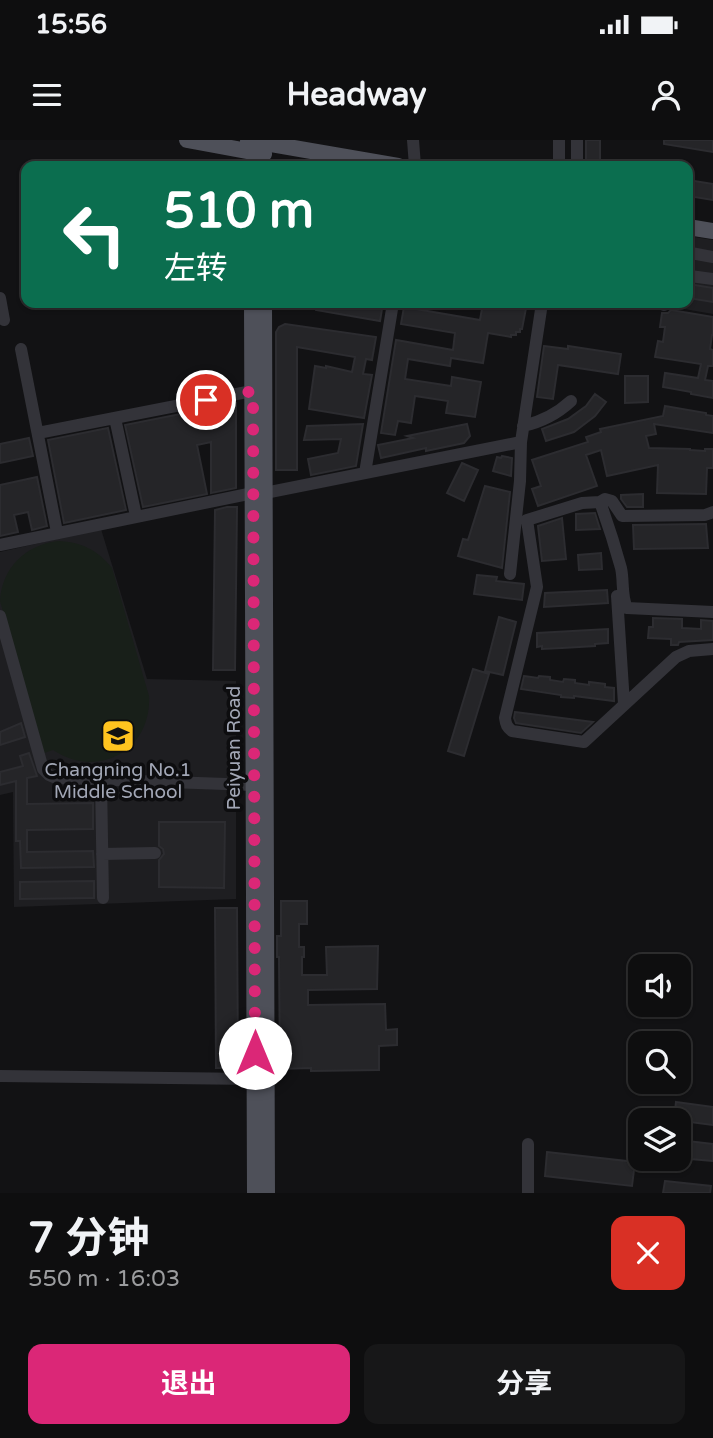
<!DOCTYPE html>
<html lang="zh">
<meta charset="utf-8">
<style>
:root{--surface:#0e0e0f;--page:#171718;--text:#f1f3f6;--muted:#9b9c9e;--line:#2e2e2f;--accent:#db2777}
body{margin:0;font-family:"Varela Round","Noto Sans SC",sans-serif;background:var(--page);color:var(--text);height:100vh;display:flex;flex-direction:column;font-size:26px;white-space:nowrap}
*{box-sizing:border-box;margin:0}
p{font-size:23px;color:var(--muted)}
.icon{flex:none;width:38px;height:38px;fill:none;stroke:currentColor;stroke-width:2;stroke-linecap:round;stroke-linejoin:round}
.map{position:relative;height:1053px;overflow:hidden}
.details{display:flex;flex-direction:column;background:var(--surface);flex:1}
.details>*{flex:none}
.top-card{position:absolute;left:21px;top:21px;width:672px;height:147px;border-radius:14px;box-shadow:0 2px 5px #0004,0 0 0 2px var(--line);background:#0b6e4f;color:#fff;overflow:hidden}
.tools{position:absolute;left:628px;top:814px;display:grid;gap:14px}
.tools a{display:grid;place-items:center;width:63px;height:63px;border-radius:14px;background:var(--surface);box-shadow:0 2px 5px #0004,0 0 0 2px var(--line);font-size:35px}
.pin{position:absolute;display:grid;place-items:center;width:60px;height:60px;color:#fff;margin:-30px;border:4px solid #fff;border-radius:50%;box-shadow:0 2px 7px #0007}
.me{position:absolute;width:77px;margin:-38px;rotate:0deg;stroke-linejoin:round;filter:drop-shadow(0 0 5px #0008)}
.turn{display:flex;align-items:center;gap:24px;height:147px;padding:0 28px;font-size:32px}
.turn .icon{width:91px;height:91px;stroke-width:2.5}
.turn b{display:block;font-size:49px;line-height:60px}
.round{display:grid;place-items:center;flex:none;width:74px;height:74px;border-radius:14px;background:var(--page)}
.headline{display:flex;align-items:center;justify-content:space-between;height:119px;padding:0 28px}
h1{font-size:42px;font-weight:700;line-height:52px}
.primary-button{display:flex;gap:14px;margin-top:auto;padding:14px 28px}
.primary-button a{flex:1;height:80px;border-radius:14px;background:var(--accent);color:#fff;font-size:28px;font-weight:700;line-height:80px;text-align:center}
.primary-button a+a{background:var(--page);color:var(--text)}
.status{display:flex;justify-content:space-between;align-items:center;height:49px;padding:0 35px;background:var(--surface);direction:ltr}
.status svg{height:19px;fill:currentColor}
header{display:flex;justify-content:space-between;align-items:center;height:91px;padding:0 28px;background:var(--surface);font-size:32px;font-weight:700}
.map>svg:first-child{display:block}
.built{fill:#1e1e21}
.green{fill:#181f19}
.building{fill:#252528;stroke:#2c2c30;stroke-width:2}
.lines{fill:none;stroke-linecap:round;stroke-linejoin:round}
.minor{stroke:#333339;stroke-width:12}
.major{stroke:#4e5059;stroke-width:16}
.route{stroke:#db2777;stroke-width:12;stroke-dasharray:0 21.6}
.labels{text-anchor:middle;stroke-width:7;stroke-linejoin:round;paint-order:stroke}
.street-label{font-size:19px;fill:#a2a7b6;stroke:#0d0d0f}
.poi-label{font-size:19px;fill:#a2a7b6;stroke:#0d0d0f}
</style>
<div class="status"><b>15:56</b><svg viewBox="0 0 49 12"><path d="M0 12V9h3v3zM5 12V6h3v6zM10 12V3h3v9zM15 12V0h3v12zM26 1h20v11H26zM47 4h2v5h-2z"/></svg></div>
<header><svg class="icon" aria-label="menu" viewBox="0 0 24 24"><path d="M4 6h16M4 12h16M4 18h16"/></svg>Headway<svg class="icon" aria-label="person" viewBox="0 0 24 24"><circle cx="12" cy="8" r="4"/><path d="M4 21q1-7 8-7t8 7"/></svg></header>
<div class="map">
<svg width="713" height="1053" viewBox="0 0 713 1053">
<rect width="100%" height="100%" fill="#121214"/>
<path class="built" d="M688,96L713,100V174L667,166L668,163H688Z
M101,389L147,539L236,541V759L14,767L13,652L0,655V412Z"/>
<path class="green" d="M58,401C81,402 98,410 112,428L149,556C152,610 98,640 53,610L44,613L0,461C2,428 25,405 58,401Z"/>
<path class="building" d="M586,0H600V26H586Z
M664,0H713V12L664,4Z
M688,40L713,44V60L688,56Z
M688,144L713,148V162L688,158Z
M317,163H383L380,181L316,170Z
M483,163H527L522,189H520V192H516V195H511V197L488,193L483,223L451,218L450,226L408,219L405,239L451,246L452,237L481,242L475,277L446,273L448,261L415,256L411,283L398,281L395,295L381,293L396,200L453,210L455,193L401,184L404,167L480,180Z
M671,170L713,177V195H712L710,209L713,210V226H708L705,240L713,241V258L691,254V252L663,247L665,233L698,238L701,224L655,217L658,201L663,202L665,187H660L662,173H668Z
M285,184L376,197L372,220L366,219L363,234L372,235L364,278L309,269L315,226L326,228V226L352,232L355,217L297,207V330H276V192L279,187Z
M544,206L568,209V206L621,214L618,234L558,225L553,259L537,257Z
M625,236H648V262L625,263Z
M595,254L606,262L595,276L574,292L546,301L542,289L568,279L586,266Z
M236,263V348L211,353V302L197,305L207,354L143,367L125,285Z
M665,266L706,273V275L713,276V293L654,284L656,294L646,296L649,308L690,309V310L705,311V309H713V328H707L706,354L657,353L658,325L607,336L601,310L586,315L597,346L538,366L532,349L541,346L532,320L588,302L586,297L601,292L600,289L663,276Z
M363,284L356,326L311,335L308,319L338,313L341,299L304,300L307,286Z
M467,284L470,296L464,303L426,311V308L381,318L378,305L413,298L407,296Z
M108,288L126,370L64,383L48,300Z
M29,298L33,316L0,323V304Z
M502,316L512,318L511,336L493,331L497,317L501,318Z
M462,323L478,330L464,361L447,353Z
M37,337L47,386L32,390L28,372L14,375L18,392L0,396V345Z
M485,346L510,352L502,428L458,416L463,399L468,400Z
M643,354V367H627L621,359V355Z
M227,367H237L235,530H213L215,370Z
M595,373L600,389L576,390V374Z
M562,378L566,419L542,421L538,386Z
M706,384L708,408L634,409L633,385Z
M601,413L602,429L579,430L578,415Z
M477,435L497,437L496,441L524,444L522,460L474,454Z
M607,450L608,463L544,467L545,453Z
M499,477L516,482L503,535L485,531Z
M653,478L682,479V488L701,489V480L713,481V500L679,502L678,505H671V499L648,498L649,487H653Z
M608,489V503L595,504V506L562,508L542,509V506L537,507V493Z
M473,529L489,534L464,616L448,611Z
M524,536L538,538L539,536L550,537V540L563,542L564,539L575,540V543L589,545V542L605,544V547L614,548V561L574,556V558L561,557V555L521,549Z
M515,572L593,582L581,593L516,583L514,578Z
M21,583L25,597L0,605V592Z
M29,613L37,636L27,638V664L93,663V689L27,690V712L93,711L94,727L21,728L20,701H16V641L0,645V632L23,626L20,616Z
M159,682H225L224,748L159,747V720L164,714L163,709L159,706Z
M94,741V758L20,759V742Z
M281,761H307V784H299V807H304V817H302V835H327L326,807L378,806L377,849L308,850V865L385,864L386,890L397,889V905L379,906V930L311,931V928L280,929L279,817H277V796H281Z
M215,768H237L238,928H216Z
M676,962L713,967V985L674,980Z
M679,1000L713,1004V1021L679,1018Z
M547,1012L635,1022L632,1046L545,1036Z
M665,1041L711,1046L710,1053H663Z"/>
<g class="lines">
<path class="minor" d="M413,0L415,26
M559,0V26
M577,0V26
M688,115L691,113L713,117
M688,134L690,136L713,139
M0,158L4,180
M664,165V163
M21,209L57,392
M115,278L136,376
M523,286C541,282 558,273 571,261
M38,293L252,251
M365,333L393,163
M265,353L521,302
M600,362L582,363L527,380L537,447L505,578C506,585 507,587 512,591L584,602L676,517L689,511L713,509
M713,372L705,375L622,376L612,361L605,359L600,362C608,384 615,406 621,428C624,441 621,456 627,468L713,472
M0,405L253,353
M510,434L520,341L521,302L542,163
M617,456L624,564
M0,476L43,629L49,635L56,638L254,645
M101,640L103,758
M102,714L155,713
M0,936L255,939
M528,1053V1004"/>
<path class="major" d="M187,0L264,14
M248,0L398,26
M688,87L713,91
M252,163L255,1053
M264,163L267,1053"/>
</g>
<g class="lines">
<path class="route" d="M206,260L253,251L255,913"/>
</g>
<defs>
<symbol id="school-square" viewBox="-11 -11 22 22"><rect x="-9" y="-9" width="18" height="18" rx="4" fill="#ffc31f" stroke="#0d0d0f"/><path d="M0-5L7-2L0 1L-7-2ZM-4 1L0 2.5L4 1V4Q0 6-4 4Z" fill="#111"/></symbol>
</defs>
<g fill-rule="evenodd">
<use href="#school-square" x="99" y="577" width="38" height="38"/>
</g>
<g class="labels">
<g class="street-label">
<text transform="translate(233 608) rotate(-90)" y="7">Peiyuan Road</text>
</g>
<g class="poi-label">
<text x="118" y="636">Changning No.1<tspan x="118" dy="22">Middle School</tspan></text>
</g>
</g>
</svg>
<div class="tools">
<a><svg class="icon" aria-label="sound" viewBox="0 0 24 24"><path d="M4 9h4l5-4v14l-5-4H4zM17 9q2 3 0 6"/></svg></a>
<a><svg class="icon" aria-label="search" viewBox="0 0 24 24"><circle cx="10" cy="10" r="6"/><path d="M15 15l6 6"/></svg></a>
<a><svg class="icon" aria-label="layers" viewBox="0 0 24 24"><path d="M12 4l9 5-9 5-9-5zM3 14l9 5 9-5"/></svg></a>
</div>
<div class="pin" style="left:206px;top:260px;background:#d93025"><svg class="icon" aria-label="arrive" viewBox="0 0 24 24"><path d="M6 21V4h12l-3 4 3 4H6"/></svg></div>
<svg class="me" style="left:255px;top:913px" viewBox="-20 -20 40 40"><circle r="19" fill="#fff"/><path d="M0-13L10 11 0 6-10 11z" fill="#db2777"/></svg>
<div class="top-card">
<div class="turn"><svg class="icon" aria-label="left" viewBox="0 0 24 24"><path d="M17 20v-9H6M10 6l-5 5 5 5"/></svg><div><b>510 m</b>左转</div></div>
</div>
</div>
<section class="details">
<div class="headline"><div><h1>7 分钟</h1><p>550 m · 16:03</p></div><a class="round" style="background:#d93025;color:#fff"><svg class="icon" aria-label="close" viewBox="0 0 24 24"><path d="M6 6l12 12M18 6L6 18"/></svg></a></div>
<div class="primary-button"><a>退出</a><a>分享</a></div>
</section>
